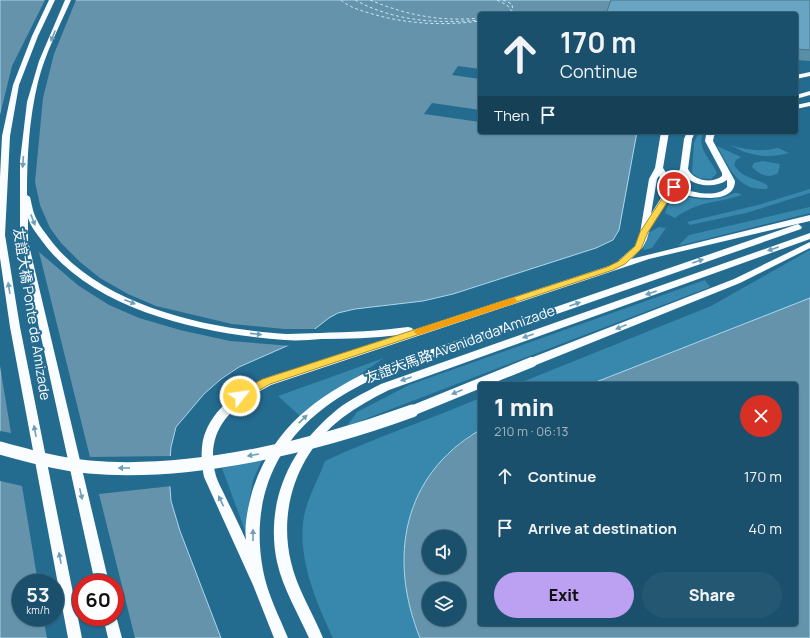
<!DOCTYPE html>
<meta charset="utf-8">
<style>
:root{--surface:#1b506c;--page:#245772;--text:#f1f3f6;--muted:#a0b5c2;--line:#39677f;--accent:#bca0f2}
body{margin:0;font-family:Manrope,"Noto Sans SC",sans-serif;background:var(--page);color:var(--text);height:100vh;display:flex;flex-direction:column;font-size:15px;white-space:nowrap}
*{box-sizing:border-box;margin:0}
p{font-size:13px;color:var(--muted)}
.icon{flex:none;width:22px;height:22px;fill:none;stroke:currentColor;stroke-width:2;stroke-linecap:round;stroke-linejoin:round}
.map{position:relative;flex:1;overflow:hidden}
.side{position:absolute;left:478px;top:382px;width:320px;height:244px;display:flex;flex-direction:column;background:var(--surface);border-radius:4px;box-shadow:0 1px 3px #0004,0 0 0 1px var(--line)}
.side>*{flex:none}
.hud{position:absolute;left:478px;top:12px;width:320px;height:122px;border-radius:4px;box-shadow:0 1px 3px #0004,0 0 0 1px var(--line);background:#1b506c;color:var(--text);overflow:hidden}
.controls{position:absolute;left:422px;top:530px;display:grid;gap:8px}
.controls a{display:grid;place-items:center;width:44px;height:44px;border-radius:50%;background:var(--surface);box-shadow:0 1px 3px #0004,0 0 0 1px var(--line);font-size:20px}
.speed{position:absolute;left:12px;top:574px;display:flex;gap:8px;font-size:20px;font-weight:700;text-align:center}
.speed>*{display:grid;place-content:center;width:52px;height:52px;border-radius:50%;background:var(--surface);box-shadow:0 1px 3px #0004,0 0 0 1px var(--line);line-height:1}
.speed small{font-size:10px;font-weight:400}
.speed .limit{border:6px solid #d22;background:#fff;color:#111}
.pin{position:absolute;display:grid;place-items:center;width:34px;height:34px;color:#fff;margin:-17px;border:2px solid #fff;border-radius:50%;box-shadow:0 1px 4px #0007}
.me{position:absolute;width:44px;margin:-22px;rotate:60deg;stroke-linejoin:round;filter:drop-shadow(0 0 3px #0008)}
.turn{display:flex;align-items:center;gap:14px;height:84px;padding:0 16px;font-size:18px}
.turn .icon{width:52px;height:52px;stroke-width:2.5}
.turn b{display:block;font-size:28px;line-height:34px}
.then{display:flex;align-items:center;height:38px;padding:0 16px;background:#0003;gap:8px;font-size:15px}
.round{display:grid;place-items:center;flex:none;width:42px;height:42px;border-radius:21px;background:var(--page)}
.head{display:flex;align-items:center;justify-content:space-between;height:68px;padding:0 16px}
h1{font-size:24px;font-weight:800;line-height:30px}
.cta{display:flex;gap:8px;margin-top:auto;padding:8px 16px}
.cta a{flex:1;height:46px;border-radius:24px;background:var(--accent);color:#111;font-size:16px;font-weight:800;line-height:46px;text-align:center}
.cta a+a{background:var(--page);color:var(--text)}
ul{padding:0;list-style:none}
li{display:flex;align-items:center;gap:12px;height:52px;padding:0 16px}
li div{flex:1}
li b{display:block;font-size:15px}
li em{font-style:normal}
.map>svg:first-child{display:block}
.green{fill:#3887ad}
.water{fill:#6593ac;stroke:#a9d8ed;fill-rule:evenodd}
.pier{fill:#246b90;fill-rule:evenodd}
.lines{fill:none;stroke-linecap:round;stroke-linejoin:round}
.ferry{stroke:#cae7f5;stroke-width:1;stroke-dasharray:3 2.5;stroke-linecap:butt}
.primary{fill:#fafdff;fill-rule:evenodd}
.primary-bridge-far1{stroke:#fafdff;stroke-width:10}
.primary-bridge{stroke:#fafdff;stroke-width:13}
.wall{fill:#5a8ea7}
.building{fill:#69a5c2;stroke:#4a7488}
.oneway{fill:#6f9eb7}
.route{fill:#ffd54a;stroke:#a68a30}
.slow{fill:#f59e0b}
.labels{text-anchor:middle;stroke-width:4;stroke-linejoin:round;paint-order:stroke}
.street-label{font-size:14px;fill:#fff;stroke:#246b90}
</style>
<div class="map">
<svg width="810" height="638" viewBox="0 0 810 638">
<rect width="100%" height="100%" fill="#246b90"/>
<path class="green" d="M699,132H704C695,147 711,159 717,173L711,179L699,178L692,173L694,143Z
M730,145C747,150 761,152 778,148L789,153C767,159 750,156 730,145Z
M717,146L741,157L736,160L734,165C744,180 756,177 768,186L767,189C737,191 730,168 717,146Z
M763,161L780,164L778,173C768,179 760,175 752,167L754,163Z
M810,189V193L746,213L690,225L687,222L758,205Z
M734,193H738L742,195C715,204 700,200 675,218L665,213L668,205L678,194C697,201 716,202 734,193Z
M810,207V213L678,246L689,235Z
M659,227L666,228L652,248L643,250L648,233Z
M810,250V298L591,384H517L711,306Z
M705,280L710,287L347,426L357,412L409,385Z
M384,358L300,416L278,396Z
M480,398V430L469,436L448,453L431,473L412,618L420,638H333C316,602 295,553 305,512C309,495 319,478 325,461C376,437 429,420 480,398Z
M262,460L253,480L249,502L247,536L222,468Z"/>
<path class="water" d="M0,0H810L796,61V14H480V132H637L619,230L613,240L596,248L453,294L423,301L355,309L338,313L329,318L307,335L289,345L239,367L221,379L204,394L176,427L171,447L169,474L171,501L180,531L221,638H0ZM21,583H55V617H21ZM81,583H115V617H81Z
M810,298V638H420C388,559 402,475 480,430V624H796V384H591ZM429,537H459V567H429ZM429,589H459V619H429Z"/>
<path class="pier" d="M45,0H76L54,54L43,98L35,182L40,205L50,228L61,243L80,262L100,278L128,294L156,306L232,324L284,329H318L292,346L230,341L180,330L139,318L109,305L79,286L39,252L90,457L172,456V486L99,494L135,638H47L43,617H55V583H38L22,486L0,481V431L11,433L0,366V115L12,66ZM81,583H115V617H81Z
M458,66L480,69V79L452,75Z
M432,103L480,110V122L424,114Z"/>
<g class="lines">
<path class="ferry" d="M341,0C349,7 359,10 369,13C405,24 442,26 480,21
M355,0C394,21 436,24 480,20
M370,0C406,15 441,22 480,18
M497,0L507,5L513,13
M503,0L512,4L513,13"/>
<path class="primary" d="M49,0H55L38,36L19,85L10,136L5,235L20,327L82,638H68L10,327L0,258V177L2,136L13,85L32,36Z
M65,0H71C59,27 45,54 38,82C29,119 27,157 27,195L30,197C32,205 33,213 37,220C40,227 45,232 49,238C99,306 207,329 287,334C298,334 309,333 320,333C350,332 379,331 408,327L412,328L413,330L618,263L619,260L635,246L639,239L649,179L655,168L661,132H669L663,168L672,182L680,169L684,139L687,132H695L692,139L688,169C694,181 712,184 722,176V173L705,141L706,135L709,132H717L714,136L713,141L735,181C735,206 689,198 674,191L649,231L647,239L643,247L631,259L810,215V221L649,259L271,385C234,404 203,429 216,476C218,483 222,489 225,496C232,510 239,525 246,540C244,525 248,507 252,492C272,429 314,398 371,370L795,225L798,224L802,227L801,229L379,376C360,385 341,395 324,408C271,448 251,506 263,570C267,593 279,616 288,638H274L253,585L204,477C202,467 201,457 202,447C205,415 236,391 263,379C279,373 296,369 312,363C341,354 370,344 399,335C374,338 347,339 321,339C309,340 297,341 285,340C203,334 93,311 42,241C37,234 31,227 28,218V241L109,583H95L20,241V161L27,102L39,61ZM659,176L668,187L651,214L657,179ZM684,176C695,186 714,189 727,180V187C717,199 689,192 677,186Z
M810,72V76L796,79V75Z
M810,91V95L796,99V95Z
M810,102V106L796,109V105Z
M810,233V239L389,390C372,398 357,407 342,418C298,452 278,508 291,562C297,589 313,613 323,638H309C298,613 283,589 277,562C265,505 288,451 332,414C346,401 364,393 381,384Z
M810,242V248L740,283L536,365H528L527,362L528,359L734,279Z
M115,612L122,638H108L103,617H115Z"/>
<path class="primary-bridge-far1" d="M409,412L532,362"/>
<path class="primary-bridge" d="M0,448C29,456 58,464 89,467C192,476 316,446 412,411"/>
</g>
<path class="wall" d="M810,0V61L796,60V14Z"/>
<path class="building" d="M611,0H810V50L796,49V14H606Z"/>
<defs><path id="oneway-solid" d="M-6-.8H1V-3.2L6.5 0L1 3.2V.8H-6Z"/></defs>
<g class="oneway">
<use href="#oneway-solid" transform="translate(53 36) rotate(112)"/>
<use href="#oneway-solid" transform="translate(23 162) rotate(94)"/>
<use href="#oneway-solid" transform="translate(33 220) rotate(69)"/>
<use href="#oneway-solid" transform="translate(773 249) rotate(161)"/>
<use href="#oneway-solid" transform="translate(698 261) rotate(-19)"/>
<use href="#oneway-solid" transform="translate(9 288) rotate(-99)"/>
<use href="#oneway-solid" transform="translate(651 293) rotate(161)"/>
<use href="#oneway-solid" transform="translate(130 302) rotate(21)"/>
<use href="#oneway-solid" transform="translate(575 304) rotate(-19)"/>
<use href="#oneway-solid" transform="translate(621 327) rotate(158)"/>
<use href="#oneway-solid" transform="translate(256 334) rotate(6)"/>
<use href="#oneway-solid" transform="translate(528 336) rotate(161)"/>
<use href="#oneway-solid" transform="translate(406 379) rotate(161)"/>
<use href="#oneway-solid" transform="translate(457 392) rotate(158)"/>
<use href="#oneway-solid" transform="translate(303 419) rotate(-44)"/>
<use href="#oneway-solid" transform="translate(35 431) rotate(-101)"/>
<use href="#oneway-solid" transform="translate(253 455) rotate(170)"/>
<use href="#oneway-solid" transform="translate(124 468) rotate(180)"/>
<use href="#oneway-solid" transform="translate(81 494) rotate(77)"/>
<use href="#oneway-solid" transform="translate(221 501) rotate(-115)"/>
<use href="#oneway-solid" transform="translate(253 535) rotate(-90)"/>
<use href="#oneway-solid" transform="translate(60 558) rotate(-101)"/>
</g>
<path class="route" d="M671,185H674L677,187L648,232L641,249L625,264L613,270L270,384L244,399H237L235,396L237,393L263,379L607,267L619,261L635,246L640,232Z"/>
<path class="slow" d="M513,298L516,299L517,301L516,303L422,334L418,335L414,332L415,330Z"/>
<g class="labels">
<g class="street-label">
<text transform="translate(32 314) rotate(81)" y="5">友誼大橋 Ponte da Amizade</text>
<text transform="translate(460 344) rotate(-20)" y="5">友誼大馬路 Avenida da Amizade</text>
</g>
</g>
</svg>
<div class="controls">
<a><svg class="icon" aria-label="sound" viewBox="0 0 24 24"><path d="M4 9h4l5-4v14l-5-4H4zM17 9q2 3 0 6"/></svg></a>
<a><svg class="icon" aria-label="layers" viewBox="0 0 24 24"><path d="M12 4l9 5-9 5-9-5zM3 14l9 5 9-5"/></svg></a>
</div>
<div class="speed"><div>53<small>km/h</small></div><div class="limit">60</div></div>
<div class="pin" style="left:674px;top:187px;background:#d93025"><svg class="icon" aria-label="arrive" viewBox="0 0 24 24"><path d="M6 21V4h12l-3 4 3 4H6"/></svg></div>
<svg class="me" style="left:240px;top:396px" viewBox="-20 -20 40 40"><circle r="17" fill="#ffd54a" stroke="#fff" stroke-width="3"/><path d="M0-11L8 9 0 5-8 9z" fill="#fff"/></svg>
<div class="hud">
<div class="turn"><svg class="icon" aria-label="ahead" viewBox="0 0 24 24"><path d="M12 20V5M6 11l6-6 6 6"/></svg><div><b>170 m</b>Continue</div></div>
<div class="then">Then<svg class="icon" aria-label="arrive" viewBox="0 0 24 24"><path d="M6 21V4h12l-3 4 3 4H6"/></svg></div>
</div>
<section class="side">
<div class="head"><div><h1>1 min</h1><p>210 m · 06:13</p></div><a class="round" style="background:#d93025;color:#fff"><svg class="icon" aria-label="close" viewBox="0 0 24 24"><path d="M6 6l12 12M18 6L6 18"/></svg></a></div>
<ul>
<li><svg class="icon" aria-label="ahead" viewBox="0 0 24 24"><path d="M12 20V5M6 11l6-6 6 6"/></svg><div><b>Continue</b></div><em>170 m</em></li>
<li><svg class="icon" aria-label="arrive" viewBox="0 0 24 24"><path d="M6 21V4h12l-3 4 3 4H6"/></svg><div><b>Arrive at destination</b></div><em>40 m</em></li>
</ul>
<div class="cta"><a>Exit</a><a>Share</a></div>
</section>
</div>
